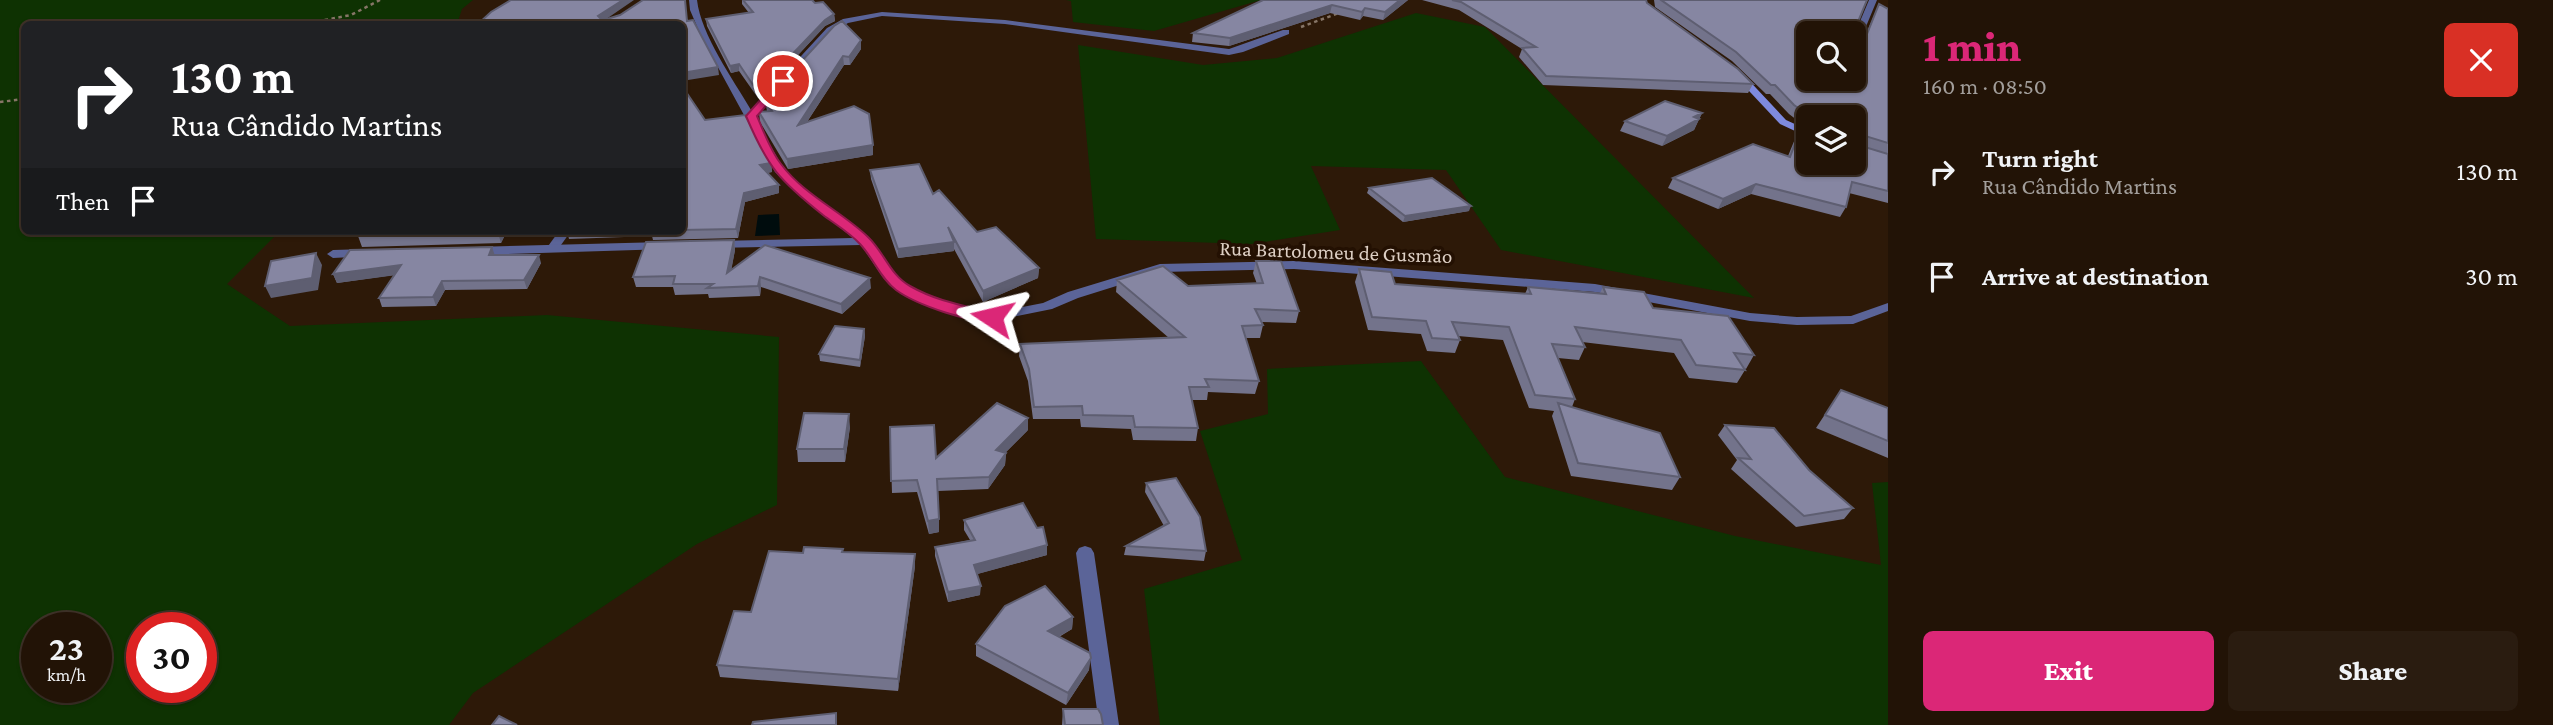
<!DOCTYPE html>
<meta charset="utf-8">
<style>
:root{--surface:#221306;--page:#2a1c10;--text:#f1f3f6;--muted:#a29e9b;--line:#3f3228;--accent:#db2777}
body{margin:0;font-family:"Crimson Pro",serif;background:var(--page);color:var(--text);height:100vh;display:flex;flex-direction:column;font-size:26px;white-space:nowrap}
*{box-sizing:border-box;margin:0}
p{font-size:23px;color:var(--muted)}
.icon{flex:none;width:38px;height:38px;fill:none;stroke:currentColor;stroke-width:2;stroke-linecap:round;stroke-linejoin:round}
.map{position:relative;flex:1;overflow:hidden}
.details{display:flex;flex-direction:column;background:var(--surface);width:665px}
.details>*{flex:none}
.banner{position:absolute;left:21px;top:21px;width:665px;height:214px;border-radius:10px;box-shadow:0 2px 5px #0004,0 0 0 2px var(--line);background:#202124;color:#fff;overflow:hidden}
.fabs{position:absolute;left:1796px;top:21px;display:grid;gap:14px}
.fabs a{display:grid;place-items:center;width:70px;height:70px;border-radius:10px;background:var(--surface);box-shadow:0 2px 5px #0004,0 0 0 2px var(--line);font-size:35px}
.speed{position:absolute;left:21px;top:612px;display:flex;gap:14px;font-size:35px;font-weight:700;text-align:center}
.speed>*{display:grid;place-content:center;width:91px;height:91px;border-radius:50%;background:var(--surface);box-shadow:0 2px 5px #0004,0 0 0 2px var(--line);line-height:1}
.speed small{font-size:18px;font-weight:400}
.speed .limit{border:10px solid #d22;background:#fff;color:#111}
.pin{position:absolute;display:grid;place-items:center;width:60px;height:60px;color:#fff;margin:-30px;border:4px solid #fff;border-radius:50%;box-shadow:0 2px 7px #0007}
.me{position:absolute;width:77px;margin:-38px;rotate:280deg;stroke-linejoin:round;filter:drop-shadow(0 0 5px #0008)}
.turn{display:flex;align-items:center;gap:24px;height:147px;padding:0 35px;font-size:32px}
.turn .icon{width:91px;height:91px;stroke-width:2.5}
.turn b{display:block;font-size:49px;line-height:60px}
.then{display:flex;align-items:center;height:66px;padding:0 35px;background:#0003;gap:14px;font-size:26px}
.round{display:grid;place-items:center;flex:none;width:74px;height:74px;border-radius:10px;background:var(--page)}
.headline{display:flex;align-items:center;justify-content:space-between;height:119px;padding:0 35px}
h1{font-size:42px;font-weight:800;line-height:52px;color:var(--accent)}
.primary-button{display:flex;gap:14px;margin-top:auto;padding:14px 35px}
.primary-button a{flex:1;height:80px;border-radius:10px;background:var(--accent);color:#fff;font-size:28px;font-weight:800;line-height:80px;text-align:center}
.primary-button a+a{background:var(--page);color:var(--text)}
ul{padding:0;list-style:none}
li{display:flex;align-items:center;gap:21px;height:105px;padding:0 35px}
li div{flex:1}
li b{display:block;font-size:26px}
li em{font-style:normal}
main{display:flex;flex:1;min-height:0}
.map>svg:first-child{display:block}
.green{fill:#0e3202;fill-rule:evenodd}
.water{fill:#000c0d}
.lines{fill:none;stroke-linecap:round;stroke-linejoin:round}
.path{stroke:#867567;stroke-width:2.5;stroke-dasharray:3.5 3.5;stroke-linecap:butt}
.lane{fill:#5b6498;fill-rule:evenodd}
.street{fill:#5b6498;fill-rule:evenodd}
.secondary{fill:#7e8ade;fill-rule:evenodd}
.wall{fill:#73738b;fill-rule:evenodd}
.shaded-wall{fill:#5e5e71}
.building{fill:#8686a2;stroke:#5e5e71;stroke-width:2;fill-rule:evenodd}
.route{fill:#db2777;stroke:#8e194d;stroke-width:2}
.labels{text-anchor:middle;stroke-width:7;stroke-linejoin:round;paint-order:stroke}
.street-label{font-size:21px;fill:#ddcfc4;stroke:#231002}
</style>
<main>
<div class="map">
<svg width="1888" height="725" viewBox="0 0 1888 725">
<rect width="100%" height="100%" fill="#2d1908"/>
<path class="green" d="M0,0H473L462,9L457,24H24V231H280L227,284L290,326L547,315L779,337L777,505L697,544L473,693L449,725H0ZM96,628V688H37V628ZM201,628V688H142V628Z
M1066,0H1261L1154,31L1073,22L1071,1Z
M1416,13L1485,27L1754,298L1501,250L1446,170L1311,166L1340,230L1251,244L1096,239L1078,45L1203,65L1277,58Z
M1421,361L1505,477L1735,536L1881,565L1872,483L1888,482V725H1160L1144,589L1242,560L1200,431L1268,414L1267,369Z"/>
<path class="water" d="M779,214L780,235L755,236L758,215Z"/>
<g class="lines">
<path class="path" d="M304,24L351,15L380,0
M1301,27L1339,13
M0,102L24,99"/>
<path class="lane" d="M559,231H571L556,252H548L546,249Z"/>
<path class="street" d="M689,0H697C701,35 733,79 751,110L827,28L843,19L882,12L1005,20L1229,49L1283,30H1289V34L1243,52L1229,55L1005,24L882,16L848,23L833,32L755,118L783,168L800,185L869,238L891,271L907,285L956,307L992,313L1043,303L1068,292L1160,264L1294,261L1595,284L1750,313L1797,317L1851,316L1888,303V311L1853,324L1797,325L1750,321L1595,292L1294,269L1161,272L1078,298L1052,309L992,321L948,313L899,291L882,276L861,245L712,248L710,245L712,242L716,241L853,238L792,189L775,172L702,38L690,10Z
M1869,0H1877L1860,41L1853,43V38Z
M664,242L668,243L670,246L668,249L474,255L468,251L474,247Z
M367,249L371,250L373,253L371,256L333,258L327,254L333,250Z
M1085,546L1091,548L1094,553L1119,725H1099L1076,553L1079,548Z"/>
<path class="secondary" d="M1735,72H1741L1786,120L1808,130V137L1780,124L1735,76Z"/>
</g>
<path class="wall" d="M742,0H812L815,3L834,14L835,21L825,26L758,98L739,71L731,73L707,26L706,19L749,13L742,4Z
M1263,0H1408L1383,20L1363,16L1360,20L1330,13L1229,46L1192,42L1193,33Z
M1422,0H1646L1647,3L1753,84L1748,93L1543,85L1519,57L1522,49L1459,10Z
M1654,0H1867L1855,29V35L1858,37L1866,34L1879,4L1888,9V203L1849,193L1846,207L1840,217L1751,194L1718,209L1668,188L1673,178L1788,156L1797,134L1802,125L1806,127L1789,114L1770,94H1766L1732,61L1655,7ZM1808,117H1853L1808,163Z
M861,40V49L850,65H844L807,122L873,145V155L788,169L760,122L759,112L767,111L765,101Z
M682,86L705,120L771,163L772,172L767,173L779,193L745,202L738,238L653,240L652,236L569,239L567,231H682Z
M1702,113L1694,130L1662,146L1620,131L1625,121Z
M870,170L933,194L977,232L1039,268L1038,278L983,302L954,249V251L898,258L871,179Z
M1369,188L1469,211L1403,222L1367,193Z
M361,231H507L501,243L362,247L358,236Z
M734,240L735,250L731,270L871,288L842,314L761,287L760,296L709,298L708,294L675,295L673,287H636L633,277Z
M495,255L541,263L527,289L445,290L436,306L382,307L379,298L394,275L337,283L333,274Z
M1256,261L1299,311L1296,323L1261,322L1263,325L1260,338H1246L1259,381L1255,394L1208,392L1207,400H1192L1198,428L1196,441L1133,440L1131,429L1081,427L1080,419H1033L1028,381L1019,356L1020,344L1169,338L1116,292L1117,280L1188,286L1257,284L1253,273Z
M1359,269L1395,284L1525,294L1528,287L1600,293L1603,287L1653,308L1754,355L1746,369L1744,368L1745,370L1737,383L1689,378L1674,353L1582,342L1585,347L1579,360L1558,358L1575,399L1572,407L1680,477L1672,490L1571,476L1552,416L1554,411L1529,408L1503,340L1458,336L1460,340L1455,353L1427,351L1421,334L1368,330L1355,282Z
M864,329L865,336L860,367L820,361L819,354Z
M1841,390L1888,408V458L1816,428Z
M1725,425L1809,470L1853,508L1844,519L1796,527L1731,469L1737,460L1718,435Z
M850,427L845,462H798L797,449Z
M890,427L936,458L1028,430L1005,453H1006L1005,465L988,489L938,491L939,532L929,534L917,492L892,493Z
M1146,483L1206,551L1204,561L1124,555L1126,546L1164,526L1145,492Z
M964,520L1047,555L977,574L980,595L948,602L935,556V547L970,540L964,530Z
M843,552L915,566L898,691L720,677L717,665L751,612L803,553Z
M1073,617L1072,629L1059,637L1089,670L1066,705L976,656V644Z
M1063,709L1103,725H1062Z"/>
<path class="shaded-wall" d="M623,0H634L599,24L598,16Z
M1400,0H1408L1383,20L1385,12Z
M1332,5L1330,13L1229,46L1230,38Z
M1365,8L1363,16L1360,20L1362,12Z
M834,14L835,21L825,26L758,98L757,91L825,20Z
M861,40V49L850,65L849,57Z
M843,56L844,65L799,134L798,125Z
M739,64V71L731,73L730,66Z
M718,67L719,75L682,81V73Z
M1702,113L1694,130L1662,146L1667,136L1694,117Z
M873,145V155L788,169L787,159Z
M771,163L772,172L761,174L760,165Z
M1756,184L1751,194L1718,209L1723,199Z
M779,185V193L745,202L738,238L736,229L744,193Z
M1471,206L1469,211L1403,222L1405,216Z
M498,231H507L501,243L498,233Z
M734,240L735,250L729,283L727,273Z
M954,242V251L898,258V249Z
M492,247L495,256L489,255Z
M316,253L322,265L318,290L271,298L265,286Z
M539,255L541,263L527,289L524,280Z
M401,265L404,274L337,283L333,274Z
M1039,268L1038,278L983,302V291Z
M760,277L761,287L760,296L758,286Z
M870,278L871,288L842,314L841,304Z
M442,281L445,290L436,306L433,297Z
M864,329L865,336L860,367V360Z
M849,414L850,427L845,462L844,449Z
M1028,418V430L996,462V450Z
M1006,453L1005,465L988,489L989,477Z
M939,519V532L929,534L928,521Z
M1047,545V555L974,575V565Z
M915,554V566L898,691V679Z
M981,586L980,595L948,602V592Z
M1073,617L1072,629L1047,643L1048,631Z
M1091,658L1089,670L1066,705L1068,693Z"/>
<path class="building" d="M511,0H623L598,16L601,19H607L620,15L643,0H685L687,21L693,20L718,67L682,73V24H478L491,12Z
M743,0H812L815,3L823,2L834,14L825,20L757,91L739,64L730,66L706,19L753,12Z
M1263,0H1400L1385,12L1365,8L1362,12L1332,5L1230,38L1193,33Z
M1452,0H1646L1647,3L1738,69L1753,84L1546,76L1522,48L1536,47L1461,2Z
M1661,0H1867L1855,29V35L1858,37L1867,34L1879,4L1888,9V143L1859,134L1856,136L1858,145L1888,154V191L1852,182L1846,207L1756,184L1723,199L1673,178L1753,144L1790,157L1802,125L1808,127V163H1853V117H1811L1794,105L1775,85H1771L1736,52ZM1808,33H1853V79H1808Z
M842,21L861,40L849,57L843,56L798,125L854,106L869,114L873,145L787,159L759,112L772,111L765,101L834,26Z
M682,86L705,120L745,115L771,163L760,165L779,185L744,193L736,229L682,230Z
M1665,101L1702,113L1694,117L1699,119L1667,136L1625,121Z
M919,164L933,194L939,190L977,232L996,227L1039,268L983,291L948,227L954,242L898,249L870,170Z
M1432,178L1471,206L1405,216L1369,188Z
M361,231H498V233L358,236Z
M734,240L727,273L765,245L870,278L841,304L760,277L758,286L707,288L713,284H673L675,276L633,277L646,242Z
M492,247L489,255H539L524,280L442,281L433,297L379,298L401,265L333,274L350,250Z
M316,253L312,278L265,286L271,261Z
M1256,261H1281L1299,311L1255,309L1263,325L1242,326L1259,381L1205,379L1209,387H1189L1198,428L1135,427L1133,416L1083,415L1082,406L1034,407L1029,369L1020,344L1185,337L1117,280L1163,266L1188,286L1263,283Z
M1359,269L1391,272L1395,284L1531,294L1528,287L1606,294L1603,287L1644,292L1653,308L1728,316L1754,355L1734,353L1745,370L1696,365L1681,340L1575,327L1585,347L1552,344L1575,399L1535,395L1509,327L1452,322L1460,340L1432,338L1426,321L1372,317Z
M835,326L864,329L860,360L819,354Z
M1841,390L1888,408V441L1825,415Z
M997,403L1028,418L996,450L1006,453L989,477L937,479L939,519L928,521L917,480L891,481L890,427L934,425L936,458Z
M1558,403L1660,433L1680,477L1578,463Z
M804,413L849,414L844,449H797Z
M1725,425L1774,428L1809,470L1853,508L1804,516L1738,458L1751,459Z
M1176,478L1200,517L1206,551L1126,546L1169,523L1146,483Z
M1023,503L1037,528L1043,527L1047,545L974,565L981,586L948,592L935,547L975,540L964,520Z
M804,547L843,549L842,552L915,554L898,679L717,665L734,611L751,612L769,551L803,553Z
M1045,586L1073,617L1048,631L1090,653L1091,658L1068,693L976,644L1005,606Z
M1063,709H1098L1101,714L1103,725H1065Z
M836,713V725H752L753,722Z
M499,716L517,725H492Z"/>
<path class="route" d="M779,79L788,81L757,116C764,132 770,150 781,164C804,195 841,211 868,237C884,252 890,275 910,286C938,302 967,306 997,314L999,317L997,320C975,326 915,304 896,290C880,278 874,259 860,244C850,233 835,224 823,215C779,180 768,168 746,116Z"/>
<g class="labels">
<g class="street-label">
<text transform="translate(1336 252) rotate(2)" y="7">Rua Bartolomeu de Gusmão</text>
</g>
</g>
</svg>
<div class="fabs">
<a><svg class="icon" aria-label="search" viewBox="0 0 24 24"><circle cx="10" cy="10" r="6"/><path d="M15 15l6 6"/></svg></a>
<a><svg class="icon" aria-label="layers" viewBox="0 0 24 24"><path d="M12 4l9 5-9 5-9-5zM3 14l9 5 9-5"/></svg></a>
</div>
<div class="speed"><div>23<small>km/h</small></div><div class="limit">30</div></div>
<div class="pin" style="left:783px;top:81px;background:#d93025"><svg class="icon" aria-label="arrive" viewBox="0 0 24 24"><path d="M6 21V4h12l-3 4 3 4H6"/></svg></div>
<svg class="me" style="left:992px;top:317px" viewBox="-20 -20 40 40"><path d="M0-17L14 15 0 8-14 15z" fill="#db2777" stroke="#fff" stroke-width="4"/></svg>
<div class="banner">
<div class="turn"><svg class="icon" aria-label="right" viewBox="0 0 24 24"><path d="M7 20v-9h11M14 6l5 5-5 5"/></svg><div><b>130 m</b>Rua Cândido Martins</div></div>
<div class="then">Then<svg class="icon" aria-label="arrive" viewBox="0 0 24 24"><path d="M6 21V4h12l-3 4 3 4H6"/></svg></div>
</div>
</div>
<section class="details">
<div class="headline"><div><h1>1 min</h1><p>160 m · 08:50</p></div><a class="round" style="background:#d93025;color:#fff"><svg class="icon" aria-label="close" viewBox="0 0 24 24"><path d="M6 6l12 12M18 6L6 18"/></svg></a></div>
<ul>
<li><svg class="icon" aria-label="right" viewBox="0 0 24 24"><path d="M7 20v-9h11M14 6l5 5-5 5"/></svg><div><b>Turn right</b><p>Rua Cândido Martins</p></div><em>130 m</em></li>
<li><svg class="icon" aria-label="arrive" viewBox="0 0 24 24"><path d="M6 21V4h12l-3 4 3 4H6"/></svg><div><b>Arrive at destination</b></div><em>30 m</em></li>
</ul>
<div class="primary-button"><a>Exit</a><a>Share</a></div>
</section>
</main>
